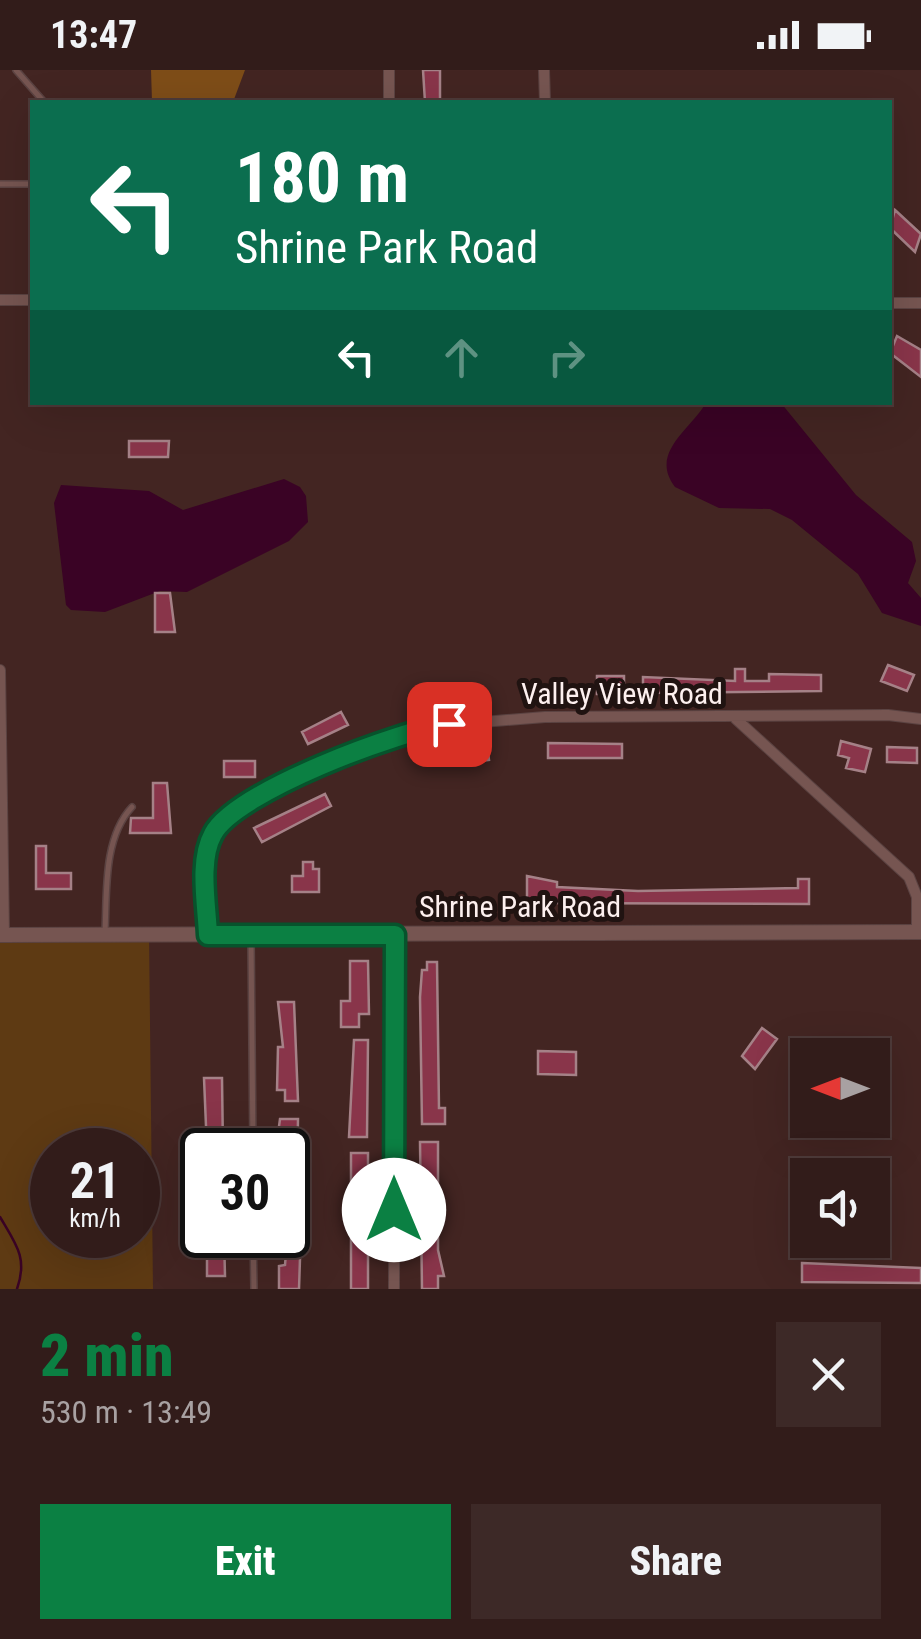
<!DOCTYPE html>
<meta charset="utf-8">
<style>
:root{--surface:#321c1a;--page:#3d2927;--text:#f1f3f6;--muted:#a8a1a2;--line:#4d3a39;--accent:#0b8043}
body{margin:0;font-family:"Roboto Condensed",sans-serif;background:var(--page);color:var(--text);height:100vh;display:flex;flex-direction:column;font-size:38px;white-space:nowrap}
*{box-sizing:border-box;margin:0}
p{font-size:32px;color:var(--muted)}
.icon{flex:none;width:55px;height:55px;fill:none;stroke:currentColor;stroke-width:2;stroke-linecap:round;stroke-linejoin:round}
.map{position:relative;height:1219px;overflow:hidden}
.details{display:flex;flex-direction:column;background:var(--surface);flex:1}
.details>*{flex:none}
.banner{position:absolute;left:30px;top:30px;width:862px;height:305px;border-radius:0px;box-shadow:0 10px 40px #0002,0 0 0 2px var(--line);background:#0b6e4f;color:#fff;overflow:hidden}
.needle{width:65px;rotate:270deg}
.buttons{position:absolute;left:790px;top:968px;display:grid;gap:20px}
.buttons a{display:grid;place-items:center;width:100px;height:100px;border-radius:0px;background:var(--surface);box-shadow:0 10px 40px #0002,0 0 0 2px var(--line);font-size:50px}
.speed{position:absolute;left:30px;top:1058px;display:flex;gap:20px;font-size:50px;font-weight:700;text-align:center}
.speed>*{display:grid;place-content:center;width:130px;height:130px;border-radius:50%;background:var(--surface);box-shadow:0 10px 40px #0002,0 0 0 2px var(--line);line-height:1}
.speed small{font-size:25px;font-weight:400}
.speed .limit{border:5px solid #111;border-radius:15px;background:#fff;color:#111}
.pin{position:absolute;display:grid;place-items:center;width:85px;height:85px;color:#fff;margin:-42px;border-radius:20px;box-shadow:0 5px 15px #0006}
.me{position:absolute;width:110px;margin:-55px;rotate:0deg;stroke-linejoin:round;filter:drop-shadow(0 0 8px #0008)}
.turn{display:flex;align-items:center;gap:35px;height:210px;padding:0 40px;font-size:45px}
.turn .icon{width:130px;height:130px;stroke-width:2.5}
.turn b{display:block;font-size:70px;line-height:85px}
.lanes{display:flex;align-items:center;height:95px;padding:0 40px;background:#0003;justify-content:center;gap:50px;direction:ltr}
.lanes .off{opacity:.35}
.round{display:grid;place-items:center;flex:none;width:105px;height:105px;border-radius:0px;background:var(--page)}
.overview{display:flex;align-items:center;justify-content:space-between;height:170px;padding:0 40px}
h1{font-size:60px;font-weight:800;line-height:75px;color:var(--accent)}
.cta{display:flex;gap:20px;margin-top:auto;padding:20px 40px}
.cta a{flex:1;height:115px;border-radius:0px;background:var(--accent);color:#fff;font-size:40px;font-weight:800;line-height:115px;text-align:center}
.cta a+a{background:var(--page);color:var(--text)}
.status{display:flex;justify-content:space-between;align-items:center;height:70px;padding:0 50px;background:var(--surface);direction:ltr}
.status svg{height:28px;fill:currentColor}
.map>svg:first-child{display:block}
.green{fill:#5e3a13;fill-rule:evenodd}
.forest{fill:#7e4d18}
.water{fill:#3a0325}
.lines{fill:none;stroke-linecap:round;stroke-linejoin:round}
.stream{stroke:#3a0325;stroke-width:2.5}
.building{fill:#89354a;stroke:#a58187;stroke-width:2.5}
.lane-casing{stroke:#5b4342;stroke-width:8}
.street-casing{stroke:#5b4342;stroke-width:12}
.secondary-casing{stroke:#5b4342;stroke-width:16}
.lane{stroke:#765551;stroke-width:5}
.street{stroke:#765551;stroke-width:10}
.secondary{stroke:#765551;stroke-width:14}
.route-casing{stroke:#07532c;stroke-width:25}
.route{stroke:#0b8043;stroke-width:18}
.labels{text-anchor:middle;stroke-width:10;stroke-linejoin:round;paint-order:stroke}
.street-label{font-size:30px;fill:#fdf0ef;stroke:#201311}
</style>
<div class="status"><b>13:47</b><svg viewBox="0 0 49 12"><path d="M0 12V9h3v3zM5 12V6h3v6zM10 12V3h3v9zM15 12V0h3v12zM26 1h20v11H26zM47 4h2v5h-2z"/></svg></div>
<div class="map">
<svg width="921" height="1219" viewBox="0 0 921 1219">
<rect width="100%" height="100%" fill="#432522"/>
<path class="green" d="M149,863L153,1219H0V865ZM52,1080H138V1165H52Z"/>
<path class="forest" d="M151,0H245L233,32H152Z"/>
<path class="water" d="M706,333H781L856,425L912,472L916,491L908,513L921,528V556L882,543L858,504L792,450L770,439L719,438L675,417C649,383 690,360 706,333Z
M284,409L300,417L306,426L308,452L289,471L187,522L160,521L105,542L71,540L66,535L54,433L61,415L149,421L183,440Z"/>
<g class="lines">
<path class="stream" d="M0,1147C16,1174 28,1188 17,1219"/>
</g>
<path class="building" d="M423,0H440V32H425Z
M895,140L921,164L915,182L890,158Z
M897,266L921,280V307L890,283Z
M129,371H169L168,387H129Z
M155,523H170L175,562H155Z
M888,595L914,605L907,621L881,611Z
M735,599H745V611H769V604L821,605V621L643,623V607L735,611Z
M597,606H624V624H597Z
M341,642L348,655L308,674L302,662Z
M841,671L871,679L865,702L846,698L849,688L838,685Z
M548,673L622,674V688H548Z
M487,675L489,690L456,694L455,682Z
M887,677L917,678V693L887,692Z
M224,691H255V707H224Z
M153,713H167L171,763H130L131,748H153Z
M325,724L331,736L262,772L254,758Z
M36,776H46V803H71V819H36Z
M303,792H313V799H319V822H292V806H303Z
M527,806L557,812V817L638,821L798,818V809H809V834L527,833Z
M350,891H368L369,944H359V957H341V931H350Z
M427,892H437L439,1038H445V1054H422L420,927L422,900H427Z
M278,932H294L298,1031H285V1020H277L278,977H283Z
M762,958L777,969L755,999L742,986Z
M354,970H368L367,1067H349Z
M538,981L576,982V1005L538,1004Z
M204,1008H222L223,1080H207Z
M280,1049H298L297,1108H288V1071H277Z
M420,1072H438V1180L444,1206H438V1219H422Z
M351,1083H368V1219H351Z
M288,1158H301L299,1219H279V1196L285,1195Z
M207,1165H224L225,1206H207Z
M802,1193L921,1198V1213L802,1212Z"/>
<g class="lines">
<defs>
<path id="lane" d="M16,0L44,32
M0,114H32
M105,862C107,822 103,768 132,737
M251,868L253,1080
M253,1165L254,1219"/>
<path id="street" d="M389,0V32
M544,0L545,32
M0,230H32
M890,233H921
M0,600L4,865
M736,649L909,807L917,827V862
M208,865L207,790L212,765L225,749L320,696L383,669L422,657L545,647L888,645L921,649
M394,1219L395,865"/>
<path id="secondary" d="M0,865L921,862"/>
</defs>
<use href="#lane" class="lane-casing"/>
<use href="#street" class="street-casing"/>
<use href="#secondary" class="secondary-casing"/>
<use href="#lane" class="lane"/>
<use href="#street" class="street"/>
<use href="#secondary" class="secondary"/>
</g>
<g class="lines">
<defs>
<path id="route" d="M394,1140L395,865H208C207,836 198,791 213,764C235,722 400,660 449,654"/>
</defs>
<use href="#route" class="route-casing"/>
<use href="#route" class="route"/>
</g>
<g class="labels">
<g class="street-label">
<text x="622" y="634">Valley View Road</text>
<text x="520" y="847">Shrine Park Road</text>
</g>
</g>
</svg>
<div class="buttons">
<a><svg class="needle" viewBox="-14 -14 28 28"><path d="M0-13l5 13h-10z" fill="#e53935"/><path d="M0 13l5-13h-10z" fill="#a8a1a2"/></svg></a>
<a><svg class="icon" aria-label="sound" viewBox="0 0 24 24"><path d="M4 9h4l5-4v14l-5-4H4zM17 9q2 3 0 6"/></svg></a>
</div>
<div class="speed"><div>21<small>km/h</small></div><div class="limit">30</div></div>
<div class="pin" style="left:449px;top:654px;background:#d93025"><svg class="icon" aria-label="arrive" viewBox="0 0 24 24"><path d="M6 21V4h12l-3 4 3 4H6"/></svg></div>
<svg class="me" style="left:394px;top:1140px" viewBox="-20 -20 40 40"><circle r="19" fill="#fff"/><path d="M0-13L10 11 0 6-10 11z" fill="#0b8043"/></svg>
<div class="banner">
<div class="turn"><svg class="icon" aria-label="left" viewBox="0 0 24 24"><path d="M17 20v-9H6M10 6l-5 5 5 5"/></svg><div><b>180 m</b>Shrine Park Road</div></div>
<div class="lanes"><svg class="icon" aria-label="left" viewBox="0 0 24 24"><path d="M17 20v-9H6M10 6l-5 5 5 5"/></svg><svg class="icon off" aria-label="ahead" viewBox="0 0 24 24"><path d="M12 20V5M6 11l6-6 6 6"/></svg><svg class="icon off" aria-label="right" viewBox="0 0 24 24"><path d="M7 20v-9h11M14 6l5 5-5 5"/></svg></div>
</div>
</div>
<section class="details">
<div class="overview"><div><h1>2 min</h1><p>530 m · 13:49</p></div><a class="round"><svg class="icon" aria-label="close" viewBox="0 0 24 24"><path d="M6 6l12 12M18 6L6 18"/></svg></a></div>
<div class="cta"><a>Exit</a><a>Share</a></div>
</section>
